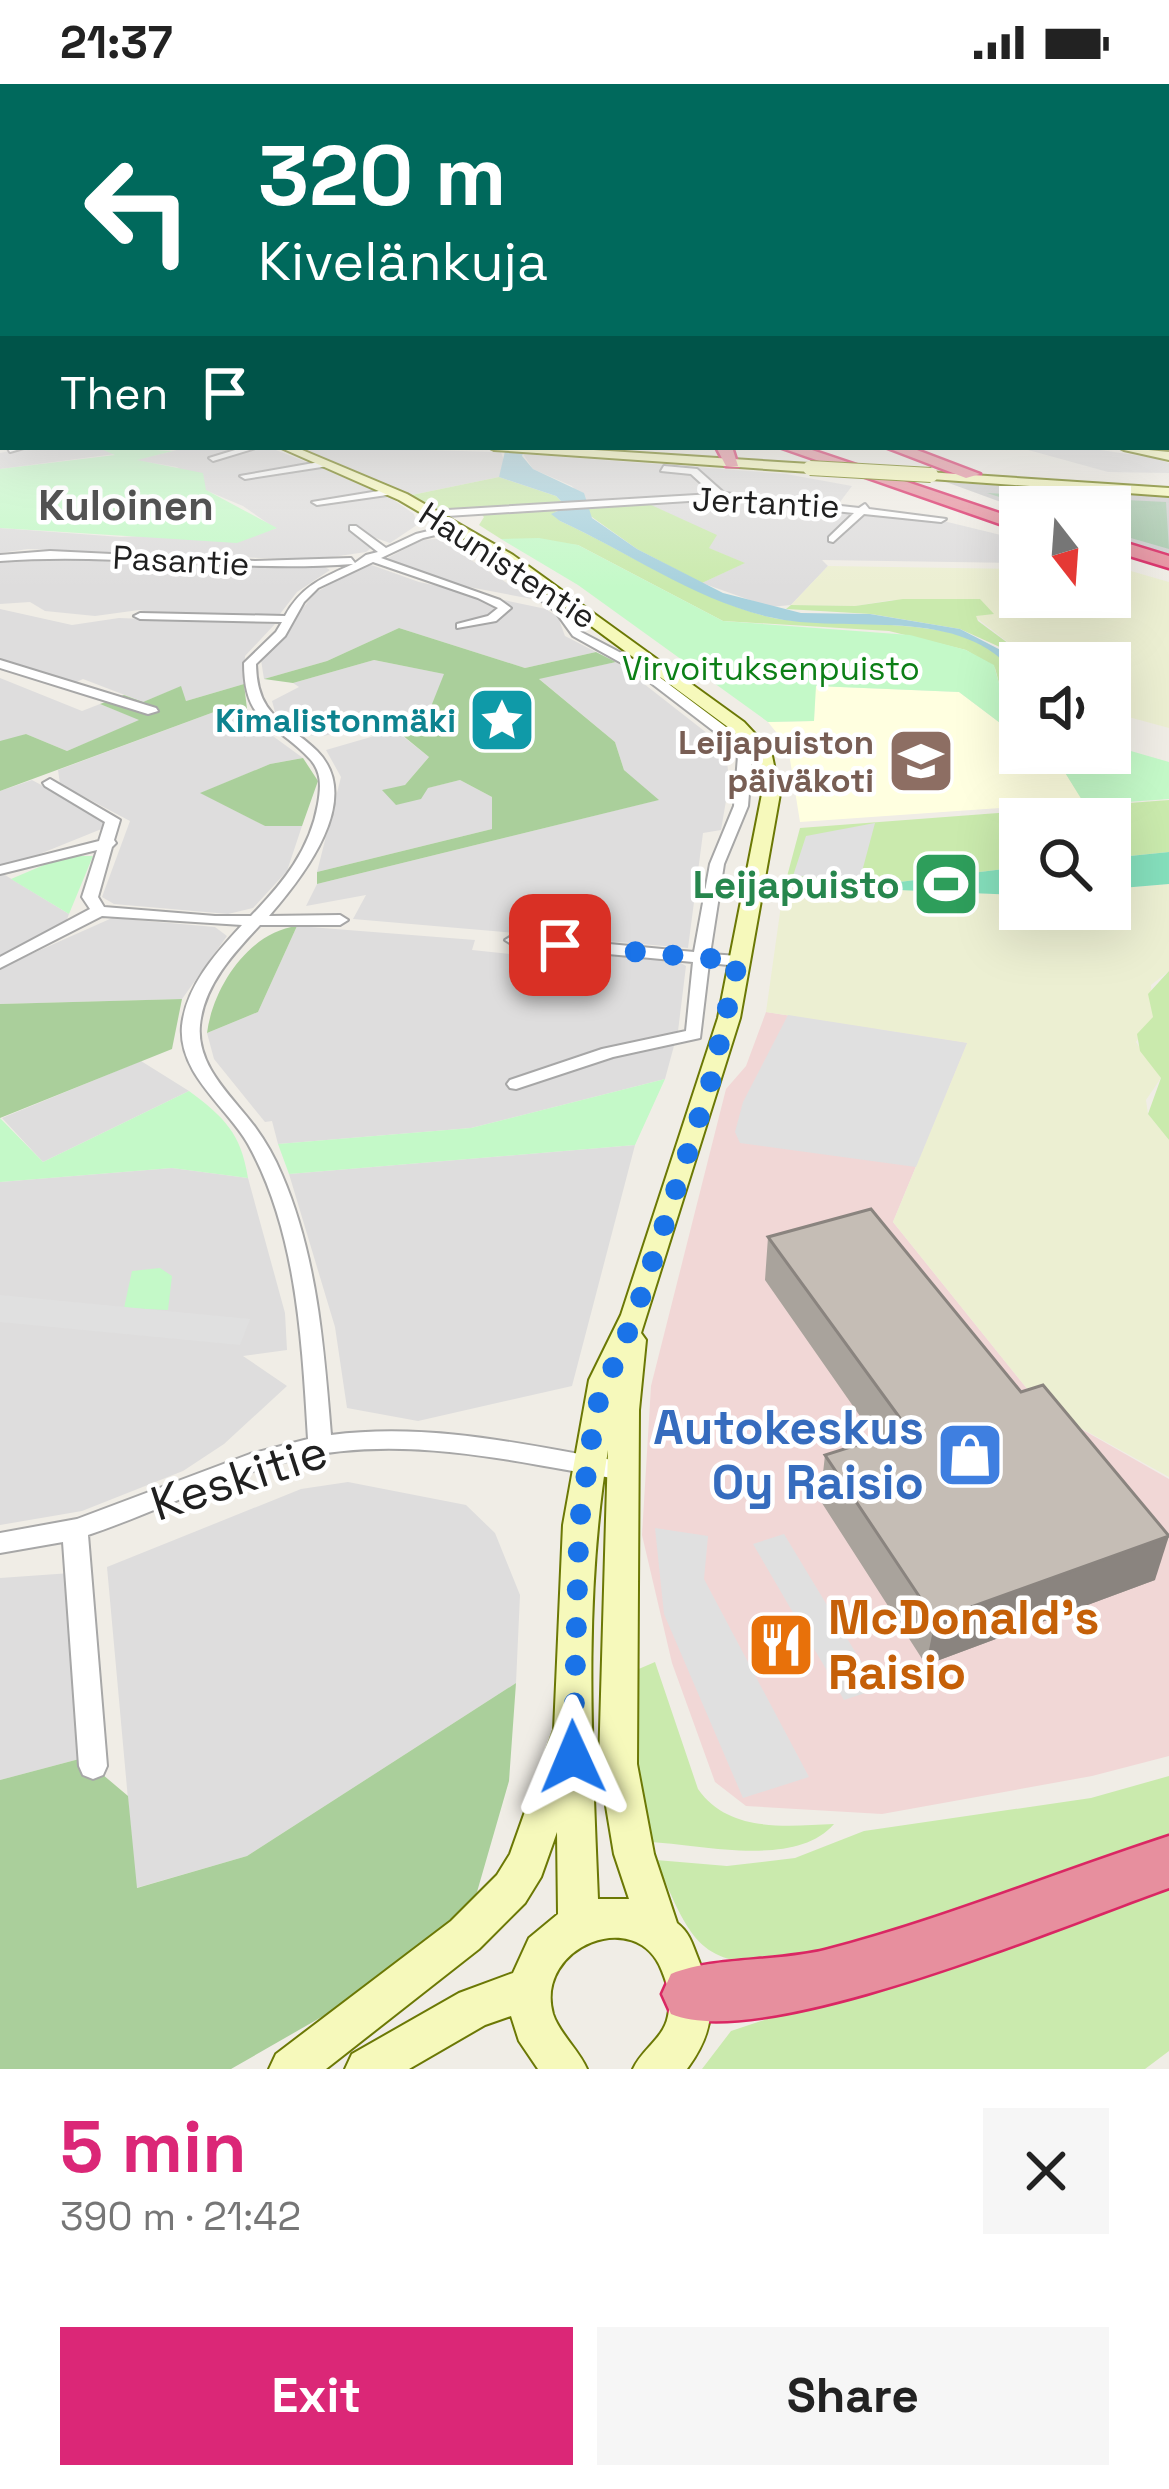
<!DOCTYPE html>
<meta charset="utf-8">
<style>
:root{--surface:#fff;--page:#f6f6f6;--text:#222;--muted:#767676;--accent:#db2777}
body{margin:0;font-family:"Space Grotesk",sans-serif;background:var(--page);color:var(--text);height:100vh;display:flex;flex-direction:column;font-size:45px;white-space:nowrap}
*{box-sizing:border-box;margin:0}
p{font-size:39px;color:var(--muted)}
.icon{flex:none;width:66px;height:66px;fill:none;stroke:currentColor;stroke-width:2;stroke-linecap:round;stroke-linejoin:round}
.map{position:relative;height:1985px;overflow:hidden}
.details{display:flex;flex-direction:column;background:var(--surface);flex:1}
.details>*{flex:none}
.guide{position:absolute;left:0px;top:0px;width:1170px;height:366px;box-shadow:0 12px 48px #0002;background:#00695c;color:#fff;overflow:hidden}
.needle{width:78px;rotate:163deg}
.controls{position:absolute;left:999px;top:402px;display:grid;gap:24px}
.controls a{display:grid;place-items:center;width:132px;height:132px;border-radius:0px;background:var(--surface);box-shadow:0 12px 48px #0002;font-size:60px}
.pin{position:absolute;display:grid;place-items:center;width:102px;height:102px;color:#fff;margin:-51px;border-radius:24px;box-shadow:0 6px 18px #0006}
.me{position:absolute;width:132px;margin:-66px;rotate:359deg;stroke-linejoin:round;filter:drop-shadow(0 0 9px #0008)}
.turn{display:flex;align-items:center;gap:42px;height:252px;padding:0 60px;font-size:54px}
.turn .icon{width:156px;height:156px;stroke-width:2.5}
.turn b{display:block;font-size:84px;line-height:102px}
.then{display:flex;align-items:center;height:114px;padding:0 60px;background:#0003;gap:24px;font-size:45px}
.round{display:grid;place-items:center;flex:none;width:126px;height:126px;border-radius:0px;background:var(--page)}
.headline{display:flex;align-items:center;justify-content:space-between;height:204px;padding:0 60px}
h1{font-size:72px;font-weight:600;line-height:90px;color:var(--accent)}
.action{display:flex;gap:24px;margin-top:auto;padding:24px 60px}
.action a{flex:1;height:138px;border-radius:0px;background:var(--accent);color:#fff;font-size:48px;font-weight:600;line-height:138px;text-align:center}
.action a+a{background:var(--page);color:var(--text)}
.status{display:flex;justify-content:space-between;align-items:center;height:84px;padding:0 60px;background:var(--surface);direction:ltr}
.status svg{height:33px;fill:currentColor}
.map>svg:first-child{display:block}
.residential{fill:#dedddd}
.commercial{fill:#f1d7d6}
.education{fill:#ffffe0}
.religious{fill:#cecece}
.farmland{fill:#ecefd2}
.grass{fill:#caeaad}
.forest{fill:#aacf9b}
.cemetery{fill:#a7c9ad}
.park{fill:#c4f9c8}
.pitch{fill:#85dfbc}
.parking{fill:#e0e0e0}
.water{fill:#a7d1dd}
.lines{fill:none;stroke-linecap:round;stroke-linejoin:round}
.street-casing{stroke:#a7a7a7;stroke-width:4}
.secondary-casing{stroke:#6b7805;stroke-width:4}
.highway-casing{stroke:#da2763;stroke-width:5}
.street{fill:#fff;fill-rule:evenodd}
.secondary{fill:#f6f9bb;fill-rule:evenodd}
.highway{fill:#e78f9e;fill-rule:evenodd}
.secondary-bridge-casing{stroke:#6b7805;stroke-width:16;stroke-linecap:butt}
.secondary-bridge{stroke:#f6f9bb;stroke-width:14}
.wall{fill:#a9a39c}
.shaded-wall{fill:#8a847f}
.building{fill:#c5bdb5;stroke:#8a847f;stroke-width:3}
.route{stroke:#1a73e8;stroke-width:21;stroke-dasharray:0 37.8}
.labels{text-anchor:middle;stroke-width:9;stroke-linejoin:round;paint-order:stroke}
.far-street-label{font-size:33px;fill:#202020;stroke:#fff}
.far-park-label{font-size:33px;fill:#0c7f16;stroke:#fff}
.far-culture-label{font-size:33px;font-weight:bold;fill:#0d838f;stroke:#fff;text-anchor:end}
.far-education-label{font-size:33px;font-weight:bold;fill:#785e54;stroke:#fff;text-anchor:end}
.leisure-label{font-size:39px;font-weight:bold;fill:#27864d;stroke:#fff;text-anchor:end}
.far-district-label{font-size:42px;font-weight:bold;fill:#535353;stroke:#fff}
.near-shop-label{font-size:48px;font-weight:bold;fill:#366cbe;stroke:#fff;text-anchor:end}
.near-street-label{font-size:48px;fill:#202020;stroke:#fff}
.near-food-label{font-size:48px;font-weight:bold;fill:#c56008;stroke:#fff;text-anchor:start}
</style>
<div class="status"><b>21:37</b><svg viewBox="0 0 49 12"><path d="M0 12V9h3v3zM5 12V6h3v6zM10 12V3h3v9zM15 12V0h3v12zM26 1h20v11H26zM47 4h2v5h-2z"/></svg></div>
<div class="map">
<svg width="1169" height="1985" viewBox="0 0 1169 1985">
<rect width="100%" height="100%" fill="#f0ede6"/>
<path class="residential" d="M29,363H96L115,370L0,385V369Z
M190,363H249L216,371L224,374L268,363L309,379L274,390L319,383L376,407L328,415L332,419L388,412L414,430L417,441L390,459L356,447L371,464L366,468L312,476L28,465L0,469V444L121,453L276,445L243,422L205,406L177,383L134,376Z
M297,363L501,368L505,380L499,393L407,412Z
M1081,363L1154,374L1169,379V389L1108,388L1021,364Z
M523,370L786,390L852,402L837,422L927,433L1005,452L1020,459V479L822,476L828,482L791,521L770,523L702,499L744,479L708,464L716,452L589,421L572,402L533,385Z
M437,455L440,456L532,515L416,493L384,476L421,456Z
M74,475L325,483L330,486L297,508L280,530L270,533L167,532L139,526L95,532L45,527L30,518L0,520V478Z
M366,479L419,498L546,525L558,533L565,552L596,568L525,584L399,544L327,577L264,595L261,576L315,509Z
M0,525L72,541L119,534L275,540L245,572L244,600L186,617L180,603L143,618L83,595L70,601L0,574Z
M374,576L445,590L428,630L323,652L304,651L275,628L272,617L299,603L293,599Z
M616,578L726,664L729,699L721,746L703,749L688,864L353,835L366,811L306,822L317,800L658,716L624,686L615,658L538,594Z
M0,594L82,627L100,620L141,636L67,667L26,650L4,659L0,657Z
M247,625L259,642L303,674L270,680L201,709L265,742H302L287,787L253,824L228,830L114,820L102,813L130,737L60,700L58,686L214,628Z
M395,646L429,673L405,701L427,704L460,696L492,713V745L317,788L341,693L326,666Z
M32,696L106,736L104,744L0,786V707Z
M0,788L69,830L63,846L0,874Z
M112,834L215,843L227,852L182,915L0,920V884Z
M297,842L475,856L472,866L519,871L524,860L676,876L686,882L678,947L665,995L471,1044L278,1060L272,1037L265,1038L214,975L207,949L258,928Z
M141,977L189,1007L43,1078L2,1034Z
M635,1061L572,1302L418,1337L347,1324L335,1243L289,1090Z
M172,1084L248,1094L285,1229L287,1266L243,1272L287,1302L224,1360L183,1387L82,1427L0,1441V1098Z
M348,1398L466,1421L495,1449L520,1511L516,1599L247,1772L136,1804L107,1483L301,1405Z
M71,1489L83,1674L0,1696V1494Z"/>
<path class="commercial" d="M766,928L967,959L893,1138L1041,1322L1169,1395V1672L1092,1692L882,1730L746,1722L715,1698L672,1579L642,1451L651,1302L726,1005L746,982Z"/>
<path class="education" d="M815,602L959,608L1020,654V669H1040L1064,687L1084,718L800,738L788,663L768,638L814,637Z"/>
<path class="religious" d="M946,398L1169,413V470L1110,452V423L1020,425Z"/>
<path class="farmland" d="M1110,481L1169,498V644L1110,628V579H1035L974,532L993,529L892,516L855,522L791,521L828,482L1020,485V513H1110Z
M784,800L1020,811V825H1110V805L1169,800V887L1151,901L1153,933L1136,958L1161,994L1146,1016L1148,1030L1169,1056V1393L1041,1322L893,1138L967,959L766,928Z"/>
<path class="grass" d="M499,393L556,412L567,423L555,428L560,437C628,468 695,514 769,533C826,547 993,523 1019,594C1023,604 1020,620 1020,631L1004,618L995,584L966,566L889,547L723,537L578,461L501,455L479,441L484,433L476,425H437L407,412Z
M649,420L717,451L709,464L745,479L702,499L637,465L589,431V421Z
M903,515H980L994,530L976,532L978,537L1035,579L960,545L871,530L786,525L791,521L855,522Z
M1169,716V768L1110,774V735H1020V783L851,804L785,800L800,744Z
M1169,887V1056L1148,1030L1161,994L1140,967L1137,950L1153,933L1148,910Z
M655,1578L698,1705C729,1749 785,1742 834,1740C795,1785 700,1760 649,1758L634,1724V1587Z
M1169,1692V1756L798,1877C700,1887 692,1860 656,1776L727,1782L795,1774L864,1747L1091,1714Z
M1169,1801V1967L1145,1985H702L731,1947Z"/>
<path class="forest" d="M399,544L525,584L596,568L616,578L539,595L615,658L624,686L659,716L317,800V788L492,745V713L460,696L428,704L421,715L396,721L382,706L405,701L429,673L396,646L381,649L372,641L428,630L444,590L374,576L293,599L264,595L327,577Z
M244,600L247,625L214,628L0,707V657L26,650L67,667L139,636L100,620L124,611L143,618L181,602L186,617Z
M303,674L318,697L302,742H265L200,709L270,680Z
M297,842L258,928L207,949C213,903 249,848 297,842Z
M182,915L172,965L0,1034V920Z
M516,1599L509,1697L477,1808L452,1843L372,1904L231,1985H0V1696L83,1674L128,1712L137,1804L247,1772Z"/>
<path class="cemetery" d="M987,409L1166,418L1169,465L1110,448V423H1030Z"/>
<path class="park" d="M96,363L173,367L137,376L203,389L206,406L277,444L237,459L0,444V385L115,371Z
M539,454L578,461L723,537L910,551L966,566L994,581L1004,618L1020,631V654L959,608L816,602L814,637L768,638L578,501L501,455Z
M1110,661L1169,678V715L1085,721L1064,687L1040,669H1110Z
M65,772H93L69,830L11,795Z
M665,995L635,1061L289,1090L278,1060L471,1044Z
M189,1007C224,1033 241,1049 248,1094L172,1084L0,1098V1034L43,1078Z
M160,1184L172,1192L168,1226L124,1224L132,1187Z"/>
<path class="pitch" d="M1169,768V800L1110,805V774Z
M1020,783V811L851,804Z"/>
<path class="parking" d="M875,739L860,795L793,792L806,752Z
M788,931L967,959L916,1083L740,1059L735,1048L743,1018Z
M0,1211L250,1235L240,1261L0,1238Z
M655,1444L708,1452L704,1495L809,1693L743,1714L664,1530Z
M784,1450L877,1604V1605L844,1616L753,1460Z"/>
<path class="water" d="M506,363H526L522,372L533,385L584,409L592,434L637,465L723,509L801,529L870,530L960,545L1026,579H1020V596C966,517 848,552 769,533C693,515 630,469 560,437L551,430L567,423L556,412L499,393Z"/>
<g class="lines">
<defs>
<path id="street" d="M3,265V269L0,270V266Z
M1167,269H1169V273H1167Z
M0,283H3V287H0Z
M0,298H3V303H0Z
M1167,311H1169V315H1167Z
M7,363H27L10,368Z
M245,363H259L213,377L209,374Z
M325,377L328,382L245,395L240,392Z
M664,382L697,385L724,409L859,424L865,420L869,425L946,435L941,438L864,430L833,458L829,457V453L854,429L721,415L431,433L426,430L431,427L713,410L691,390L661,387Z
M391,405L396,408L394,410L317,421L312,418Z
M453,441L458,444L456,446L423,454L381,474L500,516L511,524L496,537L457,544V540L488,532L498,524L478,514L373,478L318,504L304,518L285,552L256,580C257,633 284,635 317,667C365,715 302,794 269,832L340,831L348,836L340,841H260C233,870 204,901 200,941C196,983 233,1013 255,1043C266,1058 275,1074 282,1091C317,1172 324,1264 331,1351C429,1338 527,1361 623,1378L631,1380L635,1387L631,1394L623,1396C516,1378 403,1349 295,1375C224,1392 157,1428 88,1451L107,1682L103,1691L93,1695L83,1691L79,1682L63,1458L0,1469V1449L77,1435L250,1370L308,1355C302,1257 297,1148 248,1060C227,1023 178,990 182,942C186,902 216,869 242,841L102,832L0,884V873L90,825L82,813L97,766L0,790V782L99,757L105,738L45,702L43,699L50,695L120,736L114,756L116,759L112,763L98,813L104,823L215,832H251C283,799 310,766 318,720C321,703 322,688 310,675C275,637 244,642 244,579L276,548L282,538L140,535L134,532L140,529L285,532C301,502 324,493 353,480C235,489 118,468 0,477V471L50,467L255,477L351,474L355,479L366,471L378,468L350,446V442H356L386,464L416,450Z
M515,493H523L563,523L581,548L642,580L734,649L752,672L748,722L724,780L710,870L738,872L746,877L738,882L709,879L700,954L613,973L516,1005L510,1004L507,1000L510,996L602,965L686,947L693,878L513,861L505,856L513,851L694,868L710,780L734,722L738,672L724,655L634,586L573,552L555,527L515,497Z
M0,576L156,624L158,627L148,630L0,584Z"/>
<path id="secondary" d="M0,320H3V326H0Z
M279,363H295L407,410L513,471L744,638L771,667L780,710L740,934L641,1249L646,1256L639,1326L637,1680L654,1770L677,1839C689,1848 692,1859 697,1872C715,1917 717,1944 687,1985H633C642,1965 664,1954 668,1932C672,1915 668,1902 662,1887C637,1821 534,1863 553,1930C559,1949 579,1966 587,1985H538L519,1957L511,1932L485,1941L409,1985H345L352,1970L459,1909L513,1889L529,1854L558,1830L557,1748L541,1793L525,1819L479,1865L326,1985H269L276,1970L451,1837L497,1791L510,1770L554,1646L563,1441L589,1296L621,1231L718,934L762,710L753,668L732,646L503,477L399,416ZM608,1366L599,1680L614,1770L629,1815H598C592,1665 583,1516 608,1366Z
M488,363H547L810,380L816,384L810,388L494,366Z
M1118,363L1169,368V376L1124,366Z
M927,388L1169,404V412L931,395Z"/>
<path id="highway" d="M716,363H732L738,382H726Z
M779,363H803L1020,436V447Z
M885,363H909L980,390L966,394Z
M1110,454L1169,472V484L1110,466Z
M1169,1752V1804C1066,1840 763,1969 671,1930L662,1910L671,1890C711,1873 777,1878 825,1866C941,1836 1055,1789 1169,1752Z"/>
</defs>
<use href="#street" class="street-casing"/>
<use href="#secondary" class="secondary-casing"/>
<use href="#highway" class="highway-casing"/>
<use href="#street" class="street"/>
<use href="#secondary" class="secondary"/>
<use href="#highway" class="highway"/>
<defs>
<path id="secondary-bridge" d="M810,384L931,391"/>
</defs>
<use href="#secondary-bridge" class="secondary-bridge-casing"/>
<use href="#secondary-bridge" class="secondary-bridge"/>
</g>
<path class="wall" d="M768,1153L1155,1496L926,1581L820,1416L825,1371L876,1355L765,1196Z"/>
<path class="shaded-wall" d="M1169,1452L1155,1496L926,1581L935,1536Z"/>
<path class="building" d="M871,1125L1021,1308L1043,1301L1169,1452L935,1536L825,1371L908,1345L768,1153Z"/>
<linearGradient id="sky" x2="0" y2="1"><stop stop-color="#8ec0e4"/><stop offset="0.45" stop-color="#f8f7f4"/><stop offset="1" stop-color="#f8f7f4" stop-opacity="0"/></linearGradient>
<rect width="1169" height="504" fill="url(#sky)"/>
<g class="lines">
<path class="route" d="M560,861L738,877L711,997L635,1231L596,1324L579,1441L573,1673"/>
</g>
<defs>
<symbol id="sight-square" viewBox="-11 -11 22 22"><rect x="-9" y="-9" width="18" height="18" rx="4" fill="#0f9aa8" stroke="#fff"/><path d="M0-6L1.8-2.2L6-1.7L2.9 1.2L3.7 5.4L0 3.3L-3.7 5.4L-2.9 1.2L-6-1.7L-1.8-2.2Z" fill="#fff"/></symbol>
<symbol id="school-square" viewBox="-11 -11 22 22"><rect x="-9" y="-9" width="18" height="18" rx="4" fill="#8d6e63" stroke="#fff"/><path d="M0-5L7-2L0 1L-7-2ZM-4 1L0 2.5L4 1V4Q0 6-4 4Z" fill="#fff"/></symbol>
<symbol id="stadium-square" viewBox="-11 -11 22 22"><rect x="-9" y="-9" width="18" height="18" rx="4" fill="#2e9e5b" stroke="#fff"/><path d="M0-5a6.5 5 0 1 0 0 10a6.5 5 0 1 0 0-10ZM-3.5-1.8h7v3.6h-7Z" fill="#fff"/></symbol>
<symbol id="shop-square" viewBox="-11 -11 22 22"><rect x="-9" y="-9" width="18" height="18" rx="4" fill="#3f7fe0" stroke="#fff"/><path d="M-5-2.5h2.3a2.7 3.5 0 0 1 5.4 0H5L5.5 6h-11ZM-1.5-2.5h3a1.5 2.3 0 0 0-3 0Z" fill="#fff"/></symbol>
<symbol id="restaurant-square" viewBox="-11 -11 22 22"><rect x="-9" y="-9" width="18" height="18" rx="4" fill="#e8710a" stroke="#fff"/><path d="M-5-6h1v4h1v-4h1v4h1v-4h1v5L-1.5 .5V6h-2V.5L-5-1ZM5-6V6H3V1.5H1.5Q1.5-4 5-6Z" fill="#fff"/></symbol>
</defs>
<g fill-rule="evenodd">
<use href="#sight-square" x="464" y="598" width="76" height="76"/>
<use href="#school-square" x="883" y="639" width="76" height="76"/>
<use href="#stadium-square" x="908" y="762" width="76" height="76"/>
<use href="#shop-square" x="932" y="1333" width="76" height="76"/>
<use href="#restaurant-square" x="743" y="1523" width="76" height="76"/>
</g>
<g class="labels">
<g class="far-street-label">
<text transform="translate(766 418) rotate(3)" y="12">Jertantie</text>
<text transform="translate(181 476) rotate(3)" y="12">Pasantie</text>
<text transform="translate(508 481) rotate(33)" y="12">Haunistentie</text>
</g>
<g class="far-park-label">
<text x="771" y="596">Virvoituksenpuisto</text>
</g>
<g class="far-culture-label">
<text x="456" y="648">Kimalistonmäki</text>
</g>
<g class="far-education-label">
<text x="874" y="670">Leijapuiston<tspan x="874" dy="38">päiväkoti</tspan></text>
</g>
<g class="leisure-label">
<text x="900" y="814">Leijapuisto</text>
</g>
<g class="far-district-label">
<text x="126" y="436">Kuloinen</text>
</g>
<g class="near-shop-label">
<text x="924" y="1360">Autokeskus<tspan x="924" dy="55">Oy Raisio</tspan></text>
</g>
<g class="near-street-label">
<text transform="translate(239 1393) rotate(-18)" y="17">Keskitie</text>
</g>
<g class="near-food-label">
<text x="828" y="1550">McDonald's<tspan x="828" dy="55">Raisio</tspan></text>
</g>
</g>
</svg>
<div class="controls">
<a><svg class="needle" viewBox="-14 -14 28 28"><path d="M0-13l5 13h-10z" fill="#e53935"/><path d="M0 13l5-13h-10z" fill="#767676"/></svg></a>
<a><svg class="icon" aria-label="sound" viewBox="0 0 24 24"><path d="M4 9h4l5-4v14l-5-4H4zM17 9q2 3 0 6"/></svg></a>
<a><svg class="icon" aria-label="search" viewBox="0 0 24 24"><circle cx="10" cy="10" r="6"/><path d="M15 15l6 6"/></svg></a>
</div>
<div class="pin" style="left:560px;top:861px;background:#d93025"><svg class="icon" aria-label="arrive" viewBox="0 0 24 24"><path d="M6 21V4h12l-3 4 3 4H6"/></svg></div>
<svg class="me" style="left:573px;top:1673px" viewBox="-20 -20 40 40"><path d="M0-17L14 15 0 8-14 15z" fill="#1a73e8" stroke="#fff" stroke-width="4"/></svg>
<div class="guide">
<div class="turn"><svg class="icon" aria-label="left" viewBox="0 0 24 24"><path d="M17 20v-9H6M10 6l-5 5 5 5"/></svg><div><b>320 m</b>Kivelänkuja</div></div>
<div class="then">Then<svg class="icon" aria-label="arrive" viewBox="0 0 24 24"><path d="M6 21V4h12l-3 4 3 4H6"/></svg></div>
</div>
</div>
<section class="details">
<div class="headline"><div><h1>5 min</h1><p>390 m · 21:42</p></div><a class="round"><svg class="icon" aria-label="close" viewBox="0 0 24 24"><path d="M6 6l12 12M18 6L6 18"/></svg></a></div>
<div class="action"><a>Exit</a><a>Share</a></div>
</section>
